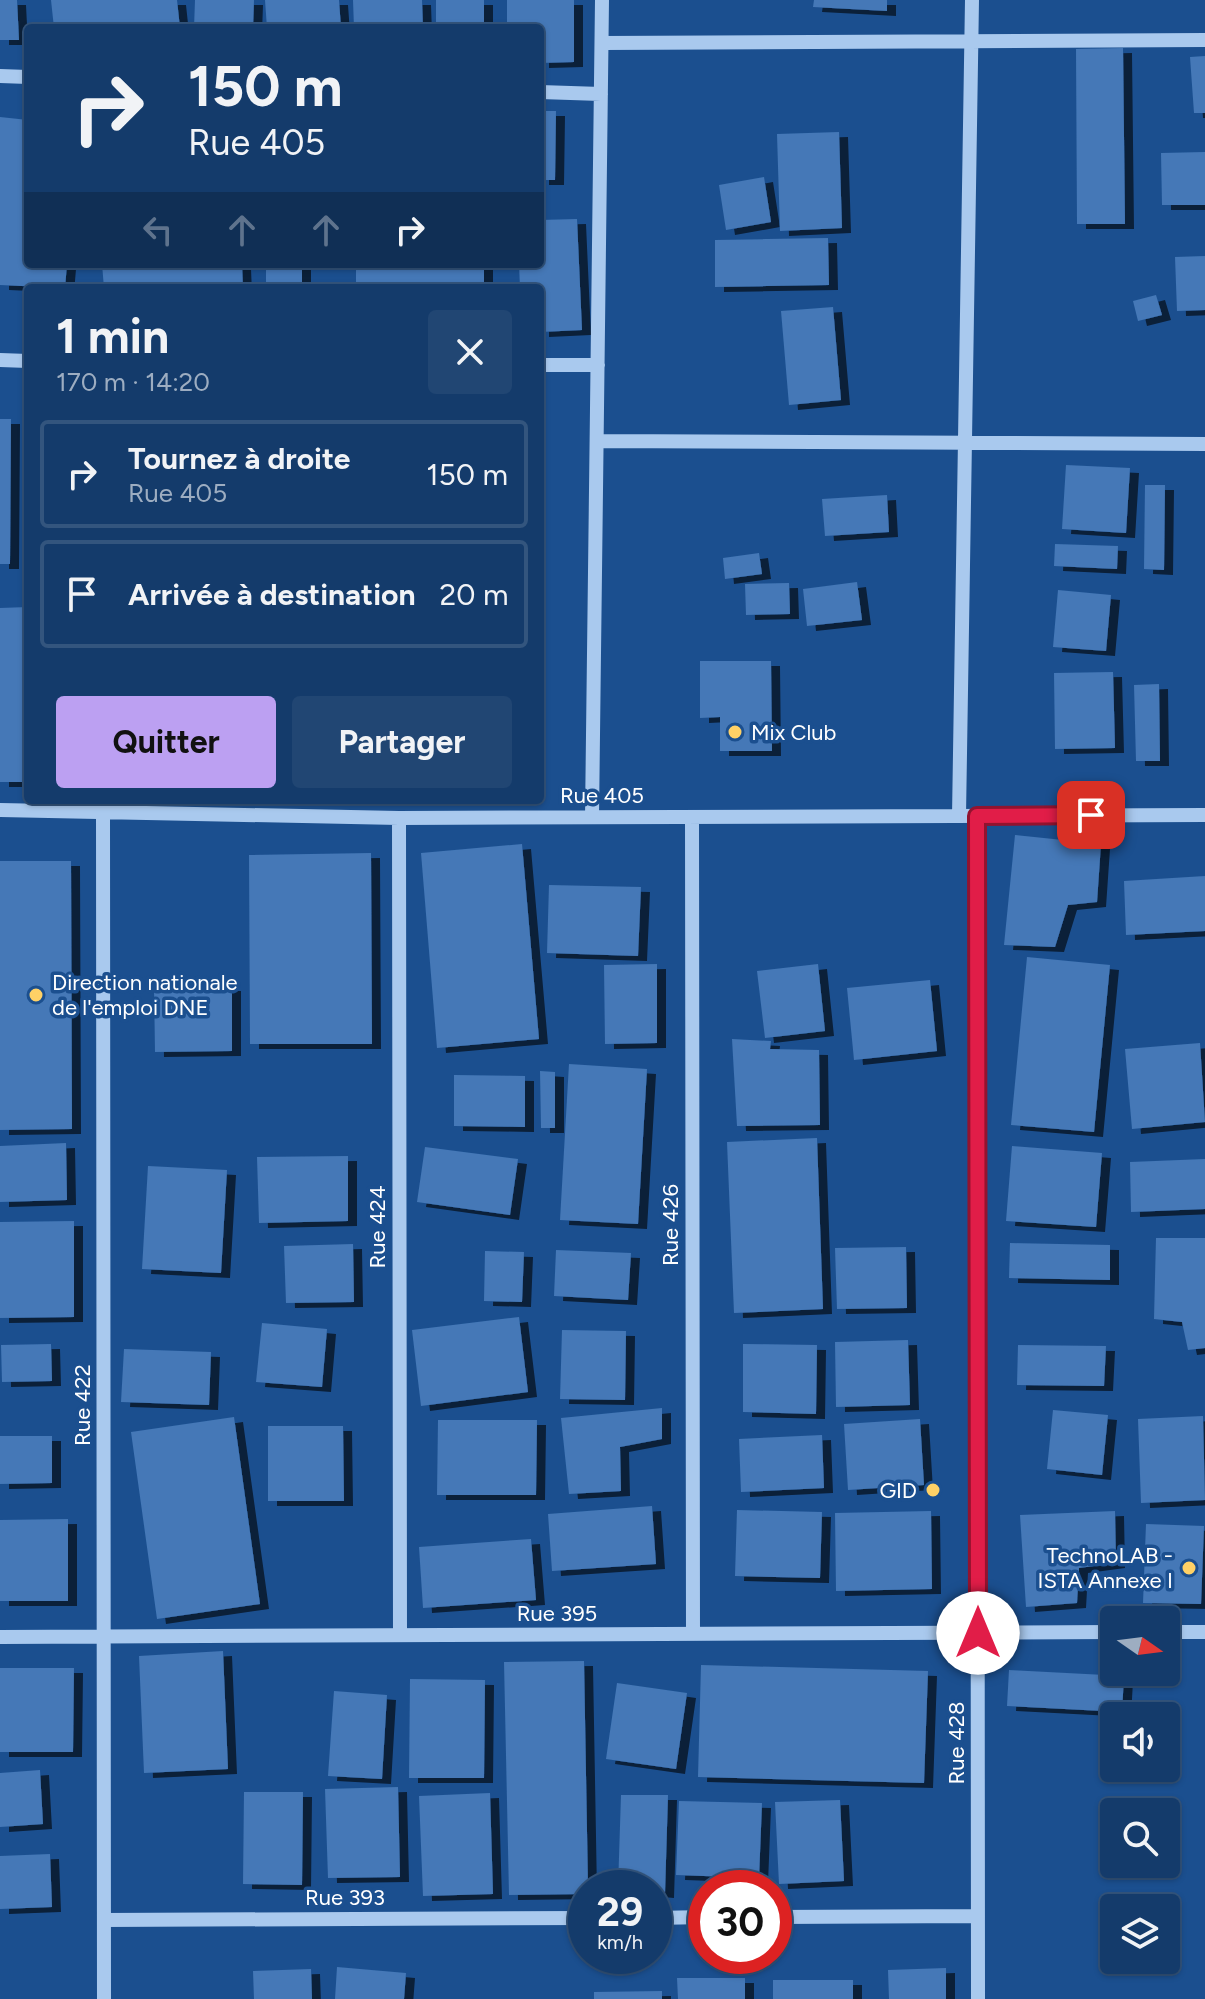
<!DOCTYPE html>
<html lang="fr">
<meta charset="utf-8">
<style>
:root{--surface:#143b6b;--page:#214673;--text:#f1f3f6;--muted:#9dadc1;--line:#33557e;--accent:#bca0f2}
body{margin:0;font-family:Figtree,sans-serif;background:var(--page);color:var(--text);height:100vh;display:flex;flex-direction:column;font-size:30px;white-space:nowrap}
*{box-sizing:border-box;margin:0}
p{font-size:26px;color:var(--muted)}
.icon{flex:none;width:44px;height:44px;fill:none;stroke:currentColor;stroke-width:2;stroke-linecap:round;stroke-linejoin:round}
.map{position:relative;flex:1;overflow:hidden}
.sheet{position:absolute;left:24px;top:284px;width:520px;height:520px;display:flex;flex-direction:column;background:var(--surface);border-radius:8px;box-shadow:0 2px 6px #0004,0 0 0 2px var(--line)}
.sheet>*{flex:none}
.hud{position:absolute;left:24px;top:24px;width:520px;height:244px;border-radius:8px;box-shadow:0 2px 6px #0004,0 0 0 2px var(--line);background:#143b6b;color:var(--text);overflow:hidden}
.needle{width:52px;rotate:104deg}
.tools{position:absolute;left:1100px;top:1606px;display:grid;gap:16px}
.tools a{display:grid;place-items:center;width:80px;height:80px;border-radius:8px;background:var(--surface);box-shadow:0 2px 6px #0004,0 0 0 2px var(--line);font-size:40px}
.speed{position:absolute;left:568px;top:1870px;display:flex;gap:16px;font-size:40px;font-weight:700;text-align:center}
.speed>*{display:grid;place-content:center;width:104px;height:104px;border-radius:50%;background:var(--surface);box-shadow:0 2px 6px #0004,0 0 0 2px var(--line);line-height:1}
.speed small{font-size:20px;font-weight:400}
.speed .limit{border:12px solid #d22;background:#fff;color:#111}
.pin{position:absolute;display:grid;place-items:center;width:68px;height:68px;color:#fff;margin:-34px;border-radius:16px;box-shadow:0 4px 12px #0006}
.me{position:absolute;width:88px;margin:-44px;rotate:0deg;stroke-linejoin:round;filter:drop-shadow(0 0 6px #0008)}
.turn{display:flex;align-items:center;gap:28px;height:168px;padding:0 32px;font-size:36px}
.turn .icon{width:104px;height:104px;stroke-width:2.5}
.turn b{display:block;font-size:56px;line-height:68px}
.lanes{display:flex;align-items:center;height:76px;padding:0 32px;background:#0003;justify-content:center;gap:40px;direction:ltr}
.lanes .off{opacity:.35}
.round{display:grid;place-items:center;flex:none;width:84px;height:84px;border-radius:8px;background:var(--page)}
.headline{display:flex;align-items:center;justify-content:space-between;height:136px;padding:0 32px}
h1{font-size:48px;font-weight:700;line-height:60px}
.action{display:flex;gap:16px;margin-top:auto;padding:16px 32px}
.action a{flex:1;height:92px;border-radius:8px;background:var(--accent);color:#111;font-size:32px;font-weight:700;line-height:92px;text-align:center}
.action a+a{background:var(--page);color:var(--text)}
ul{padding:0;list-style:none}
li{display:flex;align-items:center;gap:24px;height:108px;margin:0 16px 12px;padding:0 16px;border:4px solid var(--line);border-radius:8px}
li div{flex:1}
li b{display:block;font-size:30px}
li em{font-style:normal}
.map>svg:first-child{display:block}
.building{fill:#4478b7;filter:url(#shadow)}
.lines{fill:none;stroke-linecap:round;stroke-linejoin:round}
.minor{stroke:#a9c9ee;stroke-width:14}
.route-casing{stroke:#92132f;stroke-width:20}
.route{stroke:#e11d48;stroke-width:14}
.poi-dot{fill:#ffd166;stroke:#1b4f8f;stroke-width:3}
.labels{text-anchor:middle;stroke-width:7;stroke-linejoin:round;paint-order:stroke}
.poi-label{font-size:22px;fill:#fff;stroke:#1b4f8f;text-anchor:start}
.street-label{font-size:22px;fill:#fff;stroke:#1b4f8f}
</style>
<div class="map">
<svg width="1205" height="1999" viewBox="0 0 1205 1999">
<defs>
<filter id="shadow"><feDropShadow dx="9" dy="5" stdDeviation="0" flood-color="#0009"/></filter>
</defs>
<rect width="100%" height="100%" fill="#1b4f8f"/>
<path class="building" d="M0,0H17L19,40H0Z
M51,0H177L180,28H54Z
M195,0H254L253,28H194Z
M265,0H339L341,28H267Z
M353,0H422L423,28H354Z
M436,0H484V28H436Z
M507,0H574V62L540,63V28H507Z
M814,0H887V11L813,7Z
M1123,48L1125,224H1077L1076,49Z
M1205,56V113H1194L1190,57Z
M540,111H556L555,180H540Z
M0,117L28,120V264H67L65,288L0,285Z
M839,132L842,228L780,231L777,134Z
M1205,152V205H1162L1161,153Z
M764,177L771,222L726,230L719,185Z
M577,219L582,330L540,332V288H520L519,264H540V220Z
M828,238L829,285L715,287V240Z
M1205,256V310L1177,311L1175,257Z
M102,264H242L243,288H104Z
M266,264H302V288H266Z
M356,264H484V288H356Z
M1156,295L1162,315L1138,321L1133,301Z
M833,307L841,400L789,405L781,311Z
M0,419H11L10,564H0Z
M1066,465L1130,468L1126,533L1062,529Z
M1145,485H1165L1164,570L1144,569Z
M887,495L889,532L825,536L822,499Z
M1055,544L1118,546L1117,569L1054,566Z
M759,553L762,574L725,579L723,558Z
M857,582L862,620L807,626L803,589Z
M789,583L790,614L746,615L745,584Z
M1058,590L1111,595L1106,651L1053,647Z
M28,607V782H0V608Z
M700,661H771L772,751H720V717L700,718Z
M1113,672L1115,748L1055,749L1054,673Z
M1159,684L1160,761H1136L1134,685Z
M1015,835L1101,844L1097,902L1068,905L1055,947L1004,945Z
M522,844L539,1039L437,1048L421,853Z
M371,853L372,1044H250L249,855Z
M0,861H71L72,1129L0,1130Z
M1205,876V931L1126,935L1124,881Z
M549,885L641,887L638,956L547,953Z
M1027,957L1110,965L1094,1132L1011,1125Z
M657,964V1043L605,1044L604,965Z
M818,964L825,1031L765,1038L757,971Z
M930,980L937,1051L854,1060L847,988Z
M154,986H232V1051L155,1052Z
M732,1039L771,1041L770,1049L819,1050L820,1125L737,1126Z
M1200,1043L1205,1122L1132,1129L1125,1049Z
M569,1064L647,1069L638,1224L560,1220Z
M540,1071L555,1072V1128H541Z
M454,1075L525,1076V1127L454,1126Z
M817,1138L823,1309L734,1313L727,1142Z
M66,1143L67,1200L0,1202V1146Z
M1012,1146L1102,1153L1096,1227L1006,1221Z
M425,1147L518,1159L510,1215L417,1202Z
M348,1156V1221L259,1223L257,1157Z
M1205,1159V1209L1131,1212L1130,1162Z
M148,1166L227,1170L221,1273L142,1269Z
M74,1221V1317L0,1318V1222Z
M1156,1238H1205V1348L1188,1350L1182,1322L1154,1319Z
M1010,1243L1110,1245V1280L1009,1278Z
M353,1244L354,1302L286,1303L284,1246Z
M906,1247L907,1308L837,1309L835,1248Z
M556,1250L631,1253L628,1300L554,1296Z
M485,1251L524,1252L522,1302L484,1301Z
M519,1317L528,1392L421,1406L412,1330Z
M262,1323L327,1329L322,1387L256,1382Z
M562,1330L626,1331L625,1400L560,1399Z
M908,1340L910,1405L836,1407L835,1342Z
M51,1344L52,1381L2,1382L1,1345Z
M743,1344L817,1345L816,1414L743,1412Z
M1018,1345L1106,1346L1104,1386L1017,1385Z
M124,1349L211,1352L209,1405L121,1402Z
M662,1408V1439L620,1447L621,1491L569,1494L561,1418Z
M1053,1410L1108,1415L1102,1475L1047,1469Z
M1203,1416L1205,1500L1141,1503L1138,1419Z
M234,1417L260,1604L157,1619L131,1432Z
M920,1419L924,1485L848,1490L844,1424Z
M438,1420H537L536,1495H437Z
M268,1426H343L344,1501H268Z
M822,1435L824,1488L741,1492L739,1439Z
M0,1436H52V1483L0,1484Z
M652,1506L656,1564L552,1571L548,1514Z
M737,1510L822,1512L820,1578L735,1576Z
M931,1511L932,1589L836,1591L835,1513Z
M1115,1511L1116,1563L1079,1568L1077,1603L1026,1607L1020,1515Z
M68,1519V1601H0V1520Z
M1146,1524L1204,1526L1201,1604L1143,1603Z
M531,1539L536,1600L423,1608L419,1547Z
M223,1651L228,1769L144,1773L139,1656Z
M584,1661L588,1888H586V1894L509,1895L504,1662Z
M701,1665L928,1671L924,1783L698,1777Z
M0,1668H74L73,1752H0Z
M1009,1670L1124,1676L1122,1712L1007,1706Z
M410,1679L485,1680L484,1778H409Z
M617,1683L687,1693L676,1769L606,1759Z
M334,1691L387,1695L382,1779L328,1776Z
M40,1770L43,1824L0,1827V1773Z
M398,1787L400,1877L328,1878L325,1789Z
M244,1792H303L302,1885L243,1884Z
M490,1793L493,1894L423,1896L419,1796Z
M621,1795H668L665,1893L654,1892V1888H618Z
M840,1800L844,1881L779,1884L775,1802Z
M679,1801L762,1803L759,1878L676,1875Z
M50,1854L52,1907L0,1909V1856Z
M337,1967L406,1973L404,1999H335Z
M946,1968V1999H889L888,1970Z
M311,1969L312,1999H254L253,1971Z
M677,1978H745V1999H678Z
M773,1980H853V1999H773Z
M662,1991V1999H594V1992Z"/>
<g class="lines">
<path class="minor" d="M602,43L1205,40
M0,76L28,77
M540,92L601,94
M0,360L28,361
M540,365H598
M597,441L1205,444
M0,810L399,818L1205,815
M103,812L104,1999
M959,816L972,0
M977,816L978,1999
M592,817L602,0
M692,817L693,1634
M399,818L400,1635
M1166,1632H1205
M0,1637L1114,1632
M774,1917L978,1916
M654,1918L706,1917
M104,1920L586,1918"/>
</g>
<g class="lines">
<defs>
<path id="route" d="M978,1633L977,816L1091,815"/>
</defs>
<use href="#route" class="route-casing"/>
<use href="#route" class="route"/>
</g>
<g class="poi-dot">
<circle cx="735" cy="732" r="8"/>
<circle cx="36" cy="995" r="8"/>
<circle cx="933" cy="1490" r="8"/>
<circle cx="1189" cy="1568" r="8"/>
</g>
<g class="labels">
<g class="poi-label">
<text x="751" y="740">Mix Club</text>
<text x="52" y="990">Direction nationale<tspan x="52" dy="25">de l'emploi DNE</tspan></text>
<text x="917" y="1498" text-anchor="end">GID</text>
<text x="1173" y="1563" text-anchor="end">TechnoLAB -<tspan x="1173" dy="25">ISTA Annexe I</tspan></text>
</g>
<g class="street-label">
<text x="602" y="803">Rue 405</text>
<text transform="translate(670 1225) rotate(-90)" y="8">Rue 426</text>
<text transform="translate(377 1227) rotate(-90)" y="8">Rue 424</text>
<text transform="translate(82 1405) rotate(-90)" y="8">Rue 422</text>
<text x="557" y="1621">Rue 395</text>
<text transform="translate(956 1743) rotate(-90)" y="8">Rue 428</text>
<text x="345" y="1905">Rue 393</text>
</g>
</g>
</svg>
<div class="tools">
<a><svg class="needle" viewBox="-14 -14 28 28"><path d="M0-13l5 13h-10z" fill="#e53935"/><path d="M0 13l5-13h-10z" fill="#9dadc1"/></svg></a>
<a><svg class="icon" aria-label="sound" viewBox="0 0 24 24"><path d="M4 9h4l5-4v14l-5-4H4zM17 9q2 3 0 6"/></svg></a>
<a><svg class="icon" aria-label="search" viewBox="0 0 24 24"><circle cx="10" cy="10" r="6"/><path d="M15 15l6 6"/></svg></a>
<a><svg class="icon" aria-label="layers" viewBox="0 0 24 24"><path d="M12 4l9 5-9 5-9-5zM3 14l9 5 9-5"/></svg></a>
</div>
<div class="speed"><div>29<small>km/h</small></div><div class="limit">30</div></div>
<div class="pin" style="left:1091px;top:815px;background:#d93025"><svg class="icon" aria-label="arrive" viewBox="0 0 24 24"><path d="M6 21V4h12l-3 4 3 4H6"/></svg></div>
<svg class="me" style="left:978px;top:1633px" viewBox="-20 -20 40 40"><circle r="19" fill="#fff"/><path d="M0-13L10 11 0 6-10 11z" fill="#e11d48"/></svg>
<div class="hud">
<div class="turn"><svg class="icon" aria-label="right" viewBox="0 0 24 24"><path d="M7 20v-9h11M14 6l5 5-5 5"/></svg><div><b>150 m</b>Rue 405</div></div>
<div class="lanes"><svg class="icon off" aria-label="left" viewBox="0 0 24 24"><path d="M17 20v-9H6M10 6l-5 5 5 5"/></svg><svg class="icon off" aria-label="ahead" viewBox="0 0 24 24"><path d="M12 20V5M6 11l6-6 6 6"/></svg><svg class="icon off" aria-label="ahead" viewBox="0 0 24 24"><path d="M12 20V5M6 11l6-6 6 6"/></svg><svg class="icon" aria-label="right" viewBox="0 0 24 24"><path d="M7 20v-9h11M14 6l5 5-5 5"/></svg></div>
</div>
<section class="sheet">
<div class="headline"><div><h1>1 min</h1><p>170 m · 14:20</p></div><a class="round"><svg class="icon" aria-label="close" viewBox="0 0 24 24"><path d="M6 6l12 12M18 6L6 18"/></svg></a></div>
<ul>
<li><svg class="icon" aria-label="right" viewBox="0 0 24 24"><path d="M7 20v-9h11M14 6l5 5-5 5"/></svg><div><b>Tournez à droite</b><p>Rue 405</p></div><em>150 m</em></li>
<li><svg class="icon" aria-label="arrive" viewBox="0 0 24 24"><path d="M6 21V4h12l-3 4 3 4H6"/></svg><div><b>Arrivée à destination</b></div><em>20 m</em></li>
</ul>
<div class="action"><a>Quitter</a><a>Partager</a></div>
</section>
</div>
